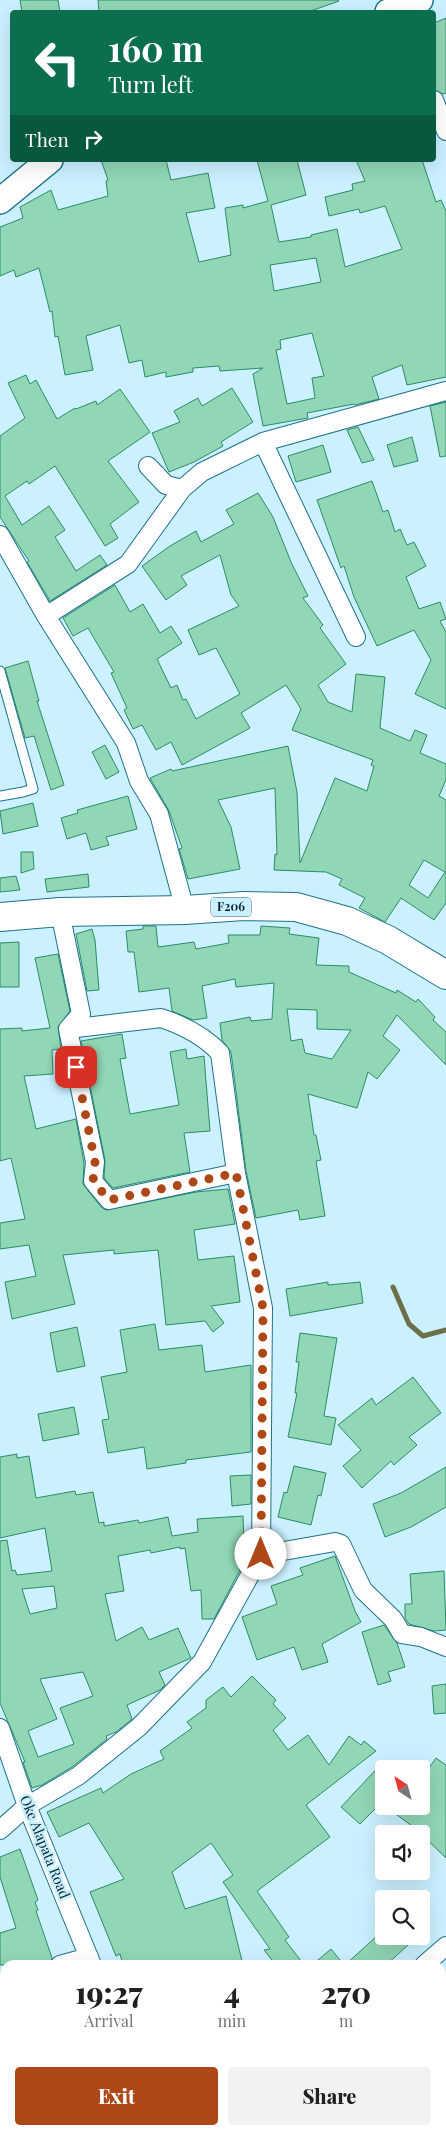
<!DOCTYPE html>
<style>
:root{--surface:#fff;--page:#f2f2f2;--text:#202124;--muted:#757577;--accent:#ad4816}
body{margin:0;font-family:"Playfair Display",serif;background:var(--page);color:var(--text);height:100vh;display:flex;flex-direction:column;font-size:19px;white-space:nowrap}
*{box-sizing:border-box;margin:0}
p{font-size:16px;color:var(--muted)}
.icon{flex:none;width:28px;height:28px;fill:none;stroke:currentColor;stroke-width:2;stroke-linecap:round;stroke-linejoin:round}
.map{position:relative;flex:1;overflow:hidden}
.details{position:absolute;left:0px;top:1960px;width:446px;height:175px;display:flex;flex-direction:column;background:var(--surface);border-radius:15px 15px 0 0;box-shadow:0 5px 20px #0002}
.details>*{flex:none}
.banner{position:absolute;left:10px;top:10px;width:426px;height:152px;border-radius:5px;box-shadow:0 5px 20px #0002;background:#0b6e4f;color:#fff;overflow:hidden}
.needle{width:32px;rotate:324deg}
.fabs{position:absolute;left:375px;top:1760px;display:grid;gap:10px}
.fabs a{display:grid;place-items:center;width:55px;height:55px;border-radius:5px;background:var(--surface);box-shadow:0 5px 20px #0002;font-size:25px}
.pin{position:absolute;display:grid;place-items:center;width:42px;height:42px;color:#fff;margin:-21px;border-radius:10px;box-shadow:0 2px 8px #0006}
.me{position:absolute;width:55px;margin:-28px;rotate:0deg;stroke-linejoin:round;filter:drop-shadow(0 0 4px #0008)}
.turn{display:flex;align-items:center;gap:18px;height:105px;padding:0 15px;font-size:22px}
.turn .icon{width:65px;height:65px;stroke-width:2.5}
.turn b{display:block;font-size:35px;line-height:42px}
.then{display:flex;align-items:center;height:48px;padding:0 15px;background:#0003;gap:10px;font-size:19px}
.eta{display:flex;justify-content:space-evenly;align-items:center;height:85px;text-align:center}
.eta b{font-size:30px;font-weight:800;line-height:35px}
.button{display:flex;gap:10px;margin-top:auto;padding:10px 15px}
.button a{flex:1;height:58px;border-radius:5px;background:var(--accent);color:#fff;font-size:20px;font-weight:800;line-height:58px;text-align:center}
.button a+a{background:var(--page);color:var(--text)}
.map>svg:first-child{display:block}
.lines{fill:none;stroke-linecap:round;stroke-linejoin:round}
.stream{stroke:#6b7048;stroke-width:5}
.building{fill:#91d6b5;stroke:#2b8d67;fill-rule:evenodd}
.lane-casing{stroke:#1d728b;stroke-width:11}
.street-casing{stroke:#1d728b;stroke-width:20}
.secondary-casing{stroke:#1d728b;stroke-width:28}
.primary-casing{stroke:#1d728b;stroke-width:30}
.lane{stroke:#fff;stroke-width:9}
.street{stroke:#fff;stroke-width:18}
.secondary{stroke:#fff;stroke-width:25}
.primary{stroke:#fff;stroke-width:28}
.route{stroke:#ad4816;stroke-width:9;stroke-dasharray:0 16.2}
.labels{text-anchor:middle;stroke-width:5;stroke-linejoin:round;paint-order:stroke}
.shield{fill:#cbf0ff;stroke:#3e616d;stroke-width:1}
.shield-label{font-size:12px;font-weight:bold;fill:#02242e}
.street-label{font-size:14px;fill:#02242e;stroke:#cbf0ff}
</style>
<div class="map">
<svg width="446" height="2135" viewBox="0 0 446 2135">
<rect width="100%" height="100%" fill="#cbf0ff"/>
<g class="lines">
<path class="stream" d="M393,1287L409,1324L423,1336L446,1330"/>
</g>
<path class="building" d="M20,0H58L60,12H22Z
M98,0H338L339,1L308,12H99Z
M446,18V93L443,94L434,90V23Z
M101,160H166L171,180L208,173L215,208L186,213L199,262L231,255L225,208L243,205V208L268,201L257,160H297L306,195L271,205L279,242L311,237V235L337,229L345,267L402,249L385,206L360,213L359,209L329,216L325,197L353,190L352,184L365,181L356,160H422L436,202L441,200L446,211V377L407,385L402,365L372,377L379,399L355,405L354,404L307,413L308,418L263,426L253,374L263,368L220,371L219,366L193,368V372L166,377V372L145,377L142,360L129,363L120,325L86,336L93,370L65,375L58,336L55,337L52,311L50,312L39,268L16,277L14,270L0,276V227L23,218L20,207L51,190L58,210L108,196L106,181L108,180ZM316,258L321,282L274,291L270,265ZM312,333L324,376L312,378L315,398L287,404L276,350L281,349L280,340Z
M26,375L30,384L36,380L57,419L75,408L76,409L96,401L97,405L120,389L150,432L108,461L139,502L110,524L118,538L105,546L55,466L29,484L27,481L5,496L22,525L49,506L65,530L55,537L76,571L100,555L107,565L50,601L27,562L29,561L0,517V436L25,418L8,383Z
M232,388L253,422L221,442L223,446L194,462L169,472L152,433L180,422L174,411L198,398L202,406Z
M446,402V456L440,457L430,406Z
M358,427L374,460L362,463L347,430Z
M412,437L418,461L394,467L387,445Z
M323,445L331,472L296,482L288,456Z
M372,481L383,512L388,510L395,532L400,529L407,545L414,542L426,566L406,577L419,609L440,602L446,619L440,621L446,632V709L415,694L431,660L414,630L377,646L354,597L344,566L341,568L317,500Z
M258,493L273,517L291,562L308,596L303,598L323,625L320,628L346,664L318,685L328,702L352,712L356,674L385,677L380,728L410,741L415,730L427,735L420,753L446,764V780L439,796L446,800V903L434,920L401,898L385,922L359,908L365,898L339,885L342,879L326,872L274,870L275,854L277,855L275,788L218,800L231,827L240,869L188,879L179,849L182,848L169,811L150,778L171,769L172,771L288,746L297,792L300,863L335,778L367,791L374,766L371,765L373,760L292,730L301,709L286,685L241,713L250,728L182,765L171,742L156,750L142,725L133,729L124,710L127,708L111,673L114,672L88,628L73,636L63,618L115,585L130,612L143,604L160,633L171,626L182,643L157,659L171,688L177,685L183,700L186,699L196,719L240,694L216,648L199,655L188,630L239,606L231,595L220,555L181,576L187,585L166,600L142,566L170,546L196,531L201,542L234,524L226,510ZM424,860L445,872L428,898L409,885Z
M28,661L39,701H37L64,785L51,790L34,736L25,738L5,668Z
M105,745L119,772L106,779L92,752Z
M128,796L137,829L106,837L109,845L91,850L86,833L67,839L61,818L78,813L77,810Z
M33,803L38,826L3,834L0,811Z
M21,852H33L34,869L21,873Z
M88,874L89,887L47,892L45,879Z
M16,876L20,890L0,892V878Z
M143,926H156L158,947L194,942L196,949L229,943L228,935H260L261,926L290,928L289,934L319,938L316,965L349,966V972L396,993L397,990L416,1002L418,999L435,1017L433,1020L446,1032V1065L397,1015L383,1036L400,1050L377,1079L368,1072L357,1108L308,1094L314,1135H316L321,1160L316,1161L325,1216L300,1220L298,1210L256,1218L246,1171L231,1052L222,1040L220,1023L250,1017L251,1021L272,1019L274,983L236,987L235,979L202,986L207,1018L193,1020L172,1011L169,988L139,992L134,952H128L126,931L143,929ZM287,1009L317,1010V1029L351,1030L332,1059L305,1053L302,1039L291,1041Z
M92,929L95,940L99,990L87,991L76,934Z
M19,942V987H0V943Z
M58,954L70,1011L58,1027L61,1049L52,1050L53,1074L24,1076L36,1129L76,1119L84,1163L83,1184L101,1207L106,1210L196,1192L228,1189L235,1224L194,1230L198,1260L234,1256L240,1302L211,1306L224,1323L213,1332L205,1321L166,1325L158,1250L114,1254V1250L63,1255L75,1304L12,1319L5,1282L36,1276L29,1245L0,1249V1223L25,1219L11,1158L0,1161V1029L22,1028V1031L50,1028L35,958Z
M122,1034L126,1058L120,1059L130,1114L179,1105L170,1052L186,1049L187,1059L204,1056L210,1131L184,1133L190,1172L113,1188L104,1178L105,1160L81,1041Z
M328,1282V1285L360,1282L363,1303L290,1316L286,1289Z
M155,1324L159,1350L202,1345L205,1372L251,1365V1452L186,1460V1463L147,1469L144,1447L108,1453L102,1420L109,1419L101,1377L127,1372L120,1330Z
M77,1327L85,1366L57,1372L50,1333Z
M300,1333L337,1338L324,1416L336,1418L331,1445L288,1437L297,1393H295L299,1362H296Z
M413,1377L441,1413L409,1437L417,1445L394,1465L391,1461L362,1488L343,1466L361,1450L338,1425L372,1398L376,1405Z
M74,1407L79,1434L43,1441L38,1414Z
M17,1454V1458L29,1456L36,1498L75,1491L76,1495L93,1492L99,1523L104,1522V1526L138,1520L139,1523L168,1517L172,1536L198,1532L197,1519L243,1516L244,1542L237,1543L240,1570L214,1619H202L201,1590L191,1591L185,1548L180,1549V1547L151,1553L150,1550L118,1556L124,1591L105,1594L116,1641L142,1627L149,1640L178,1628L191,1658L159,1672L165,1685L160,1690L127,1705L132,1719L116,1732L106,1736L107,1739L72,1767L42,1785L32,1788L23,1762H25L0,1703V1541L7,1540L12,1571L15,1570L17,1575L52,1571L45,1528L0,1538V1457ZM54,1586L57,1608L30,1614L22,1589ZM83,1672L93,1696L60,1708L74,1744L38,1757L28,1731L57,1719L40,1679Z
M294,1466L326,1473L321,1496L318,1495L311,1525L278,1517L284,1492L287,1493Z
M446,1467V1507L411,1527L385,1537L373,1504L401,1493Z
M251,1475V1504L232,1506L230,1476Z
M335,1556L355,1611L361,1622L322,1644L328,1662L302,1670L294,1647L257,1660L242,1617L277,1604L271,1586L303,1575L300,1568Z
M444,1571L446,1630L434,1631L409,1624L405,1618V1604H412L410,1574Z
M384,1625L397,1643L405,1667L388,1672L391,1681L378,1685L362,1632Z
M252,1676L276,1700L273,1704L286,1718L273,1730L288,1750L308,1735L329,1765L349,1736L361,1745L364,1741L376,1751L306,1805L330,1837L257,1891L289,1937L285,1940L304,1965H276L264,1950L270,1949L223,1882L233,1875L211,1843L172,1872L185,1909L226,1896L243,1965H123L120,1954L116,1956L90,1892L124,1879L89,1823L59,1837L47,1812L101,1788L103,1793L131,1774L164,1759L160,1751L192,1728L187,1722L206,1708V1700L223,1687L231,1697Z
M446,1684V1713L434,1714L432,1686Z
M436,1758L446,1765V1858L416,1829L385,1806H421V1779Z
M384,1761V1800L360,1824L341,1807Z
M20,1849L38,1900L35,1902L38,1910L36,1911L52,1958L50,1965H0V1933L16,1928L0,1877V1857Z
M377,1936H418L386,1965H345Z
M331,1949L344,1965H312Z"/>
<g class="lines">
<defs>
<path id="lane" d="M0,671L33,789L23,792L0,796"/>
<path id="street" d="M434,100L446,131
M263,442L356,637
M148,466L166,485L182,489L202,472L263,442L446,391
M0,535L46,616L126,743L139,781L159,814L185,910
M46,616L128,564L182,489
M68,1029L161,1018C182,1025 205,1037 220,1053L236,1173
M261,1555L335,1542L341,1544L363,1590L393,1619L402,1634L421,1637L446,1647
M0,1728L27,1806L92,1965
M0,1830L27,1806L78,1776L139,1727L202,1662L261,1555L263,1308L236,1173L109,1200L93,1181L95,1162L68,1029L81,1014L60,912
M60,1965L89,1957
M424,1965L446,1946
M0,1983L5,1981
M137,2130L139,2135
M87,2135L106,2130
M314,2135L318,2130"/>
<path id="secondary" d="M388,12L420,0
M0,201L50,160"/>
<path id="primary" d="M0,917L60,912L185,910L243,906L296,907L347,921L388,940L446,975"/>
</defs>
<use href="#lane" class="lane-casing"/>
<use href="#street" class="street-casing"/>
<use href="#secondary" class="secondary-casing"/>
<use href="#primary" class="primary-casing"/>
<use href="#lane" class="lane"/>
<use href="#street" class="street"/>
<use href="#secondary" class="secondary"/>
<use href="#primary" class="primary"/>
</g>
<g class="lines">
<path class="route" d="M76,1067L95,1162L93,1181L109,1200L236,1173L263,1308L261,1554"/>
</g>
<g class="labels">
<rect class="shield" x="211" y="897.5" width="40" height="19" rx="4"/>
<g class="shield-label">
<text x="231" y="911">F206</text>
</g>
<g class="street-label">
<text transform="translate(45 1847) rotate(68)" y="5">Oke Alapata Road</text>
</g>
</g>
</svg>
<div class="fabs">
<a><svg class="needle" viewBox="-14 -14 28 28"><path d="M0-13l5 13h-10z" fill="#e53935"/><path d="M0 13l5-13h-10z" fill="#757577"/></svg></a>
<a><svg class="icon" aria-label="sound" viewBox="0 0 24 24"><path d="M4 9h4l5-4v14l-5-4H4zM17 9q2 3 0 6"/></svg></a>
<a><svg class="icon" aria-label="search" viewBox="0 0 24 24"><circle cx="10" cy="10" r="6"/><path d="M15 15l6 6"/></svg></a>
</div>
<div class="pin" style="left:76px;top:1067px;background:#d93025"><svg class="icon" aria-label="arrive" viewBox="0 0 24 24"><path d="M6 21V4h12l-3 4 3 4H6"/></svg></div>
<svg class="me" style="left:261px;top:1554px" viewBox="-20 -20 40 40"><circle r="19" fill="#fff"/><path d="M0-13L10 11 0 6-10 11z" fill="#ad4816"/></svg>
<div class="banner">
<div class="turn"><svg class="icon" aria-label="left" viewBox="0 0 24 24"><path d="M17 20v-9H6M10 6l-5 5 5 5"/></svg><div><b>160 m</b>Turn left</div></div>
<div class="then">Then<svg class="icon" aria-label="right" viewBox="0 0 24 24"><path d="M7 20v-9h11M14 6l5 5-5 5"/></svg></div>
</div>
<section class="details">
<div class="eta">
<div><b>19:27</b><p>Arrival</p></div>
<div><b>4</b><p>min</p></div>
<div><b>270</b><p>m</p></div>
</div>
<div class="button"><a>Exit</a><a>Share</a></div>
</section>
</div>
